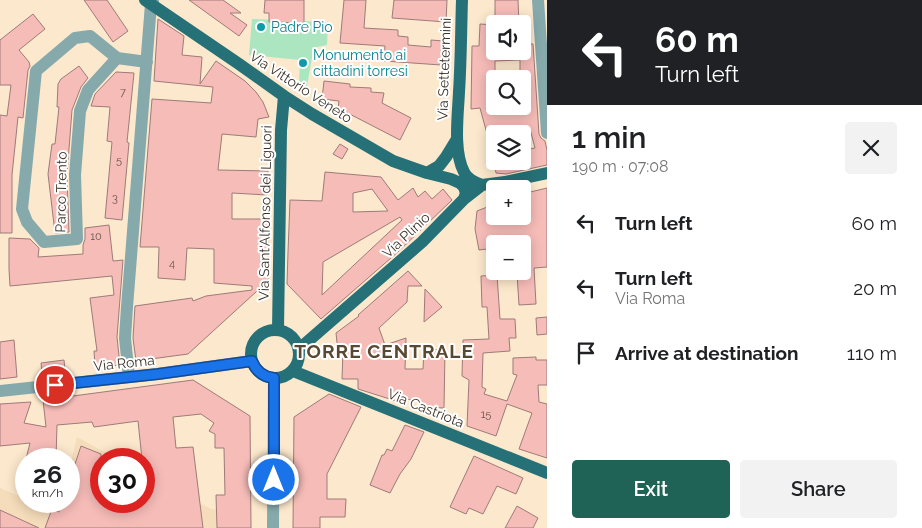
<!DOCTYPE html>
<meta charset="utf-8">
<style>
:root{--surface:#fff;--page:#f2f2f2;--text:#202124;--muted:#757577;--accent:#1e6355}
body{margin:0;font-family:Raleway,sans-serif;background:var(--page);color:var(--text);height:100vh;display:flex;flex-direction:column;font-size:19px;white-space:nowrap}
*{box-sizing:border-box;margin:0}
p{font-size:16px;color:var(--muted)}
.icon{flex:none;width:28px;height:28px;fill:none;stroke:currentColor;stroke-width:2;stroke-linecap:round;stroke-linejoin:round}
.map{position:relative;flex:1;overflow:hidden}
.details{display:flex;flex-direction:column;background:var(--surface);width:375px}
.details>*{flex:none}
.banner{background:#202124;color:#fff;overflow:hidden}
.fabs{position:absolute;left:486px;top:15px;display:grid;gap:10px}
.fabs a{display:grid;place-items:center;width:45px;height:45px;border-radius:5px;background:var(--surface);box-shadow:0 2px 12px #0003;font-size:25px}
.speed{position:absolute;left:15px;top:448px;display:flex;gap:10px;font-size:25px;font-weight:700;text-align:center}
.speed>*{display:grid;place-content:center;width:65px;height:65px;border-radius:50%;background:var(--surface);box-shadow:0 2px 12px #0003;line-height:1}
.speed small{font-size:12px;font-weight:400}
.speed .limit{border:8px solid #d22;background:#fff;color:#111}
.pin{position:absolute;display:grid;place-items:center;width:42px;height:42px;color:#fff;margin:-21px;border:2px solid #fff;border-radius:50%;box-shadow:0 1px 5px #0007}
.me{position:absolute;width:55px;margin:-28px;rotate:0deg;stroke-linejoin:round;filter:drop-shadow(0 0 4px #0008)}
.turn{display:flex;align-items:center;gap:18px;height:105px;padding:0 25px;font-size:22px}
.turn .icon{width:65px;height:65px;stroke-width:2.5}
.turn b{display:block;font-size:35px;line-height:42px}
.round{display:grid;place-items:center;flex:none;width:52px;height:52px;border-radius:5px;background:var(--page)}
.summary{display:flex;align-items:center;justify-content:space-between;height:85px;padding:0 25px}
h1{font-size:30px;font-weight:600;line-height:38px}
.primary-button{display:flex;gap:10px;margin-top:auto;padding:10px 25px}
.primary-button a{flex:1;height:58px;border-radius:5px;background:var(--accent);color:#fff;font-size:20px;font-weight:600;line-height:58px;text-align:center}
.primary-button a+a{background:var(--page);color:var(--text)}
ul{padding:0;list-style:none}
li{display:flex;align-items:center;gap:15px;height:65px;padding:0 25px}
li div{flex:1}
li b{display:block;font-size:19px}
li em{font-style:normal}
main{display:flex;flex:1;min-height:0}
.map>svg:first-child{display:block}
.built{fill:#f5ddbb}
.green{fill:#ace6c0}
.building{fill:#f6bcb8;stroke:#9e7b79;fill-rule:evenodd}
.lines{fill:none;stroke-linecap:round;stroke-linejoin:round}
.minor{stroke:#86a9ac;stroke-width:12}
.major{stroke:#267177;stroke-width:12}
.route-casing{stroke:#114b97;stroke-width:12}
.route{stroke:#1a73e8;stroke-width:9}
.culture-dot{fill:#0f9aa8;stroke:#fff;stroke-width:2}
.labels{text-anchor:middle;stroke-width:4;stroke-linejoin:round;paint-order:stroke}
.number-label{font-size:11px;fill:#6a554c}
.culture-label{font-size:14px;fill:#0d838f;stroke:#fff;text-anchor:start}
.street-label{font-size:14px;fill:#3b3328;stroke:#fff}
.district-label{font-size:19px;font-weight:bold;letter-spacing:1px;fill:#5a4932;stroke:#fff}
</style>
<main>
<div class="map">
<svg width="547" height="528" viewBox="0 0 547 528">
<rect width="100%" height="100%" fill="#fce8cc"/>
<path class="built" d="M77,437L117,459H101V501H144V473L211,509L232,511V528H0V488L26,499V501H33L59,511L61,501H69V469Z"/>
<path class="green" d="M252,19L328,22L327,45L317,47L313,52L307,86L301,87L299,85L300,60L249,55Z"/>
<path class="building" d="M84,0H107L128,31L113,42Z
M189,0H223L241,13H230L247,25L239,36Z
M265,0H304V23L269,22V13H264Z
M344,0H366L364,28L398,30V36L408,37V45L431,47V40L443,41L441,65L384,61L385,46L340,43Z
M394,0H447L446,22L392,18Z
M495,0H518L519,24H495Z
M33,14L45,29L19,50L29,62L30,66L28,70L23,118L18,117L12,175V233H0V115L7,116L11,85H0V40Z
M158,19L184,36L182,55L202,57L200,84L216,61L245,81L256,92L263,102L269,117L258,119L256,137L222,134L218,170L268,171L267,195L232,193V219H268V281L188,354L136,361L133,338L135,306L192,298L193,301L206,296L252,290V286L214,283V249L187,248L185,280L158,278L159,247H140L152,99L211,103L213,87L154,81Z
M480,24L495,25V51H525L524,44H533L539,134L541,138L545,141L547,150V165L506,174L496,173L494,161H522V150L535,148L530,129L499,130L500,134H495V152H492L480,108L471,109L472,46H479ZM520,60V79H522V108L494,109L489,84H495V61Z
M79,66L88,78L81,87L72,110L67,175L69,232L55,233L48,174L52,144H55L59,107H57L58,84L61,79Z
M116,72L134,73L127,142L129,143L122,220L105,218L112,142L107,141L110,107L91,106L95,94Z
M324,81L350,84V87L371,88V92L384,93L382,103L411,118L400,140L338,108L339,101L322,99Z
M340,144L348,149L342,159L333,154Z
M325,172L381,177L398,200L413,188L418,197L425,191L432,199L443,189L452,200L399,251L321,319L287,284L288,252L290,200L322,201ZM372,189L388,211L353,212V193ZM400,217L402,220L322,295L323,262Z
M547,188V267L534,268L536,304L519,305L517,274L522,273V244H495V248L479,250L475,229L477,211L495,204V216H522V194Z
M109,225L113,261L123,260L117,337L120,365L95,367L94,351H97L90,298L114,295L112,276L10,286L9,269V238L30,239L39,248L38,257L83,254V245L85,239V228Z
M408,271L422,286H408L407,302L379,328L385,345L406,338L405,369H423L424,349L445,350L444,408L421,407V400L396,399V401L358,389V379H342L343,351L338,352L336,333L359,316L358,315Z
M497,275L500,319H515L516,338H509L510,351L483,353L482,387L486,389L484,394L507,401L517,375L513,374V358L536,357V360H547V385H538L539,402L547,404V458L519,449L532,413L507,404L496,436L467,426L469,380L462,376L463,340L489,339L487,307H482L481,276Z
M425,289L442,307L424,322Z
M547,317V334L537,335L536,318Z
M14,340L17,377L0,379V342Z
M64,360L65,370L42,373L41,363Z
M193,380L250,416L251,528H217L216,495H225L224,448H215V434L209,431L214,423L201,414L173,417L176,448L193,447L203,528H45L52,509L59,512L62,501H69V482L81,446L101,454V501H144V459H142L138,421L94,427L92,422L57,425L56,459H26L30,443L0,446V404L31,402L24,423L46,427L43,400Z
M329,394L361,407L327,474V499H346L345,517H320V528H293L294,417Z
M405,425L424,432L411,459L400,474L390,493L370,485L382,455H384L387,449L392,451Z
M474,456L523,478L516,494L497,486L483,514L469,508L466,514L450,507Z
M517,506L538,518L533,528H505Z
M0,510L39,528H0Z"/>
<g class="lines">
<path class="minor" d="M538,0L547,133
M117,58L88,90L80,111L75,175L77,239L44,242L27,222L22,209L36,71L75,38L90,36L117,58L147,62
M129,377L125,338L127,307L151,4L153,0
M0,391L158,374L252,361
M273,528L274,378"/>
<path class="major" d="M145,0L239,64L284,96L312,114L393,161L427,173L451,179L460,183L464,187L466,193L464,199
M462,0C461,31 461,61 459,92C458,115 453,151 464,172C467,179 474,182 482,185
M427,173L439,166L446,157L457,139
M251 354a24 24 0 1 1 48 0a24 24 0 1 1-48 0Z
M278,330L281,130L284,96
M299,349L422,242L464,199L482,185L505,182L547,173
M293,371L547,473"/>
</g>
<g class="lines">
<defs>
<path id="route" d="M55,385L158,374L252,361C256,371 263,377 274,378V480"/>
</defs>
<use href="#route" class="route-casing"/>
<use href="#route" class="route"/>
</g>
<g class="culture-dot">
<circle cx="261" cy="27" r="5"/>
<circle cx="303" cy="63" r="5"/>
</g>
<g class="labels">
<g class="number-label">
<text x="123" y="96">7</text>
<text x="119" y="164">5</text>
<text x="115" y="202">3</text>
<text x="96" y="240">10</text>
<text x="172" y="267">4</text>
<text x="486" y="418">15</text>
</g>
<g class="culture-label">
<text x="271" y="32">Padre Pio</text>
<text x="313" y="60">Monumento ai<tspan x="313" dy="16">cittadini torresi</tspan></text>
</g>
<g class="street-label">
<text transform="translate(444 69) rotate(-88)" y="5">Via Settetermini</text>
<text transform="translate(301 87) rotate(33)" y="5">Via Vittorio Veneto</text>
<text transform="translate(61 192) rotate(-89)" y="5">Parco Trento</text>
<text transform="translate(265 213) rotate(-89)" y="5">Via Sant'Alfonso dei Liguori</text>
<text transform="translate(406 235) rotate(-43)" y="5">Via Plinio</text>
<text transform="translate(124 363) rotate(-6)" y="5">Via Roma</text>
<text transform="translate(426 408) rotate(22)" y="5">Via Castriota</text>
</g>
<g class="district-label">
<text x="384" y="358">TORRE CENTRALE</text>
</g>
</g>
</svg>
<div class="fabs">
<a><svg class="icon" aria-label="sound" viewBox="0 0 24 24"><path d="M4 9h4l5-4v14l-5-4H4zM17 9q2 3 0 6"/></svg></a>
<a><svg class="icon" aria-label="search" viewBox="0 0 24 24"><circle cx="10" cy="10" r="6"/><path d="M15 15l6 6"/></svg></a>
<a><svg class="icon" aria-label="layers" viewBox="0 0 24 24"><path d="M12 4l9 5-9 5-9-5zM3 14l9 5 9-5"/></svg></a>
<a>+</a>
<a>−</a>
</div>
<div class="speed"><div>26<small>km/h</small></div><div class="limit">30</div></div>
<div class="pin" style="left:55px;top:385px;background:#d93025"><svg class="icon" aria-label="arrive" viewBox="0 0 24 24"><path d="M6 21V4h12l-3 4 3 4H6"/></svg></div>
<svg class="me" style="left:274px;top:480px" viewBox="-20 -20 40 40"><circle r="17" fill="#1a73e8" stroke="#fff" stroke-width="3"/><path d="M0-11L8 9 0 5-8 9z" fill="#fff"/></svg>
</div>
<section class="details">
<div class="banner">
<div class="turn"><svg class="icon" aria-label="left" viewBox="0 0 24 24"><path d="M17 20v-9H6M10 6l-5 5 5 5"/></svg><div><b>60 m</b>Turn left</div></div>
</div>
<div class="summary"><div><h1>1 min</h1><p>190 m · 07:08</p></div><a class="round"><svg class="icon" aria-label="close" viewBox="0 0 24 24"><path d="M6 6l12 12M18 6L6 18"/></svg></a></div>
<ul>
<li><svg class="icon" aria-label="left" viewBox="0 0 24 24"><path d="M17 20v-9H6M10 6l-5 5 5 5"/></svg><div><b>Turn left</b></div><em>60 m</em></li>
<li><svg class="icon" aria-label="left" viewBox="0 0 24 24"><path d="M17 20v-9H6M10 6l-5 5 5 5"/></svg><div><b>Turn left</b><p>Via Roma</p></div><em>20 m</em></li>
<li><svg class="icon" aria-label="arrive" viewBox="0 0 24 24"><path d="M6 21V4h12l-3 4 3 4H6"/></svg><div><b>Arrive at destination</b></div><em>110 m</em></li>
</ul>
<div class="primary-button"><a>Exit</a><a>Share</a></div>
</section>
</main>
